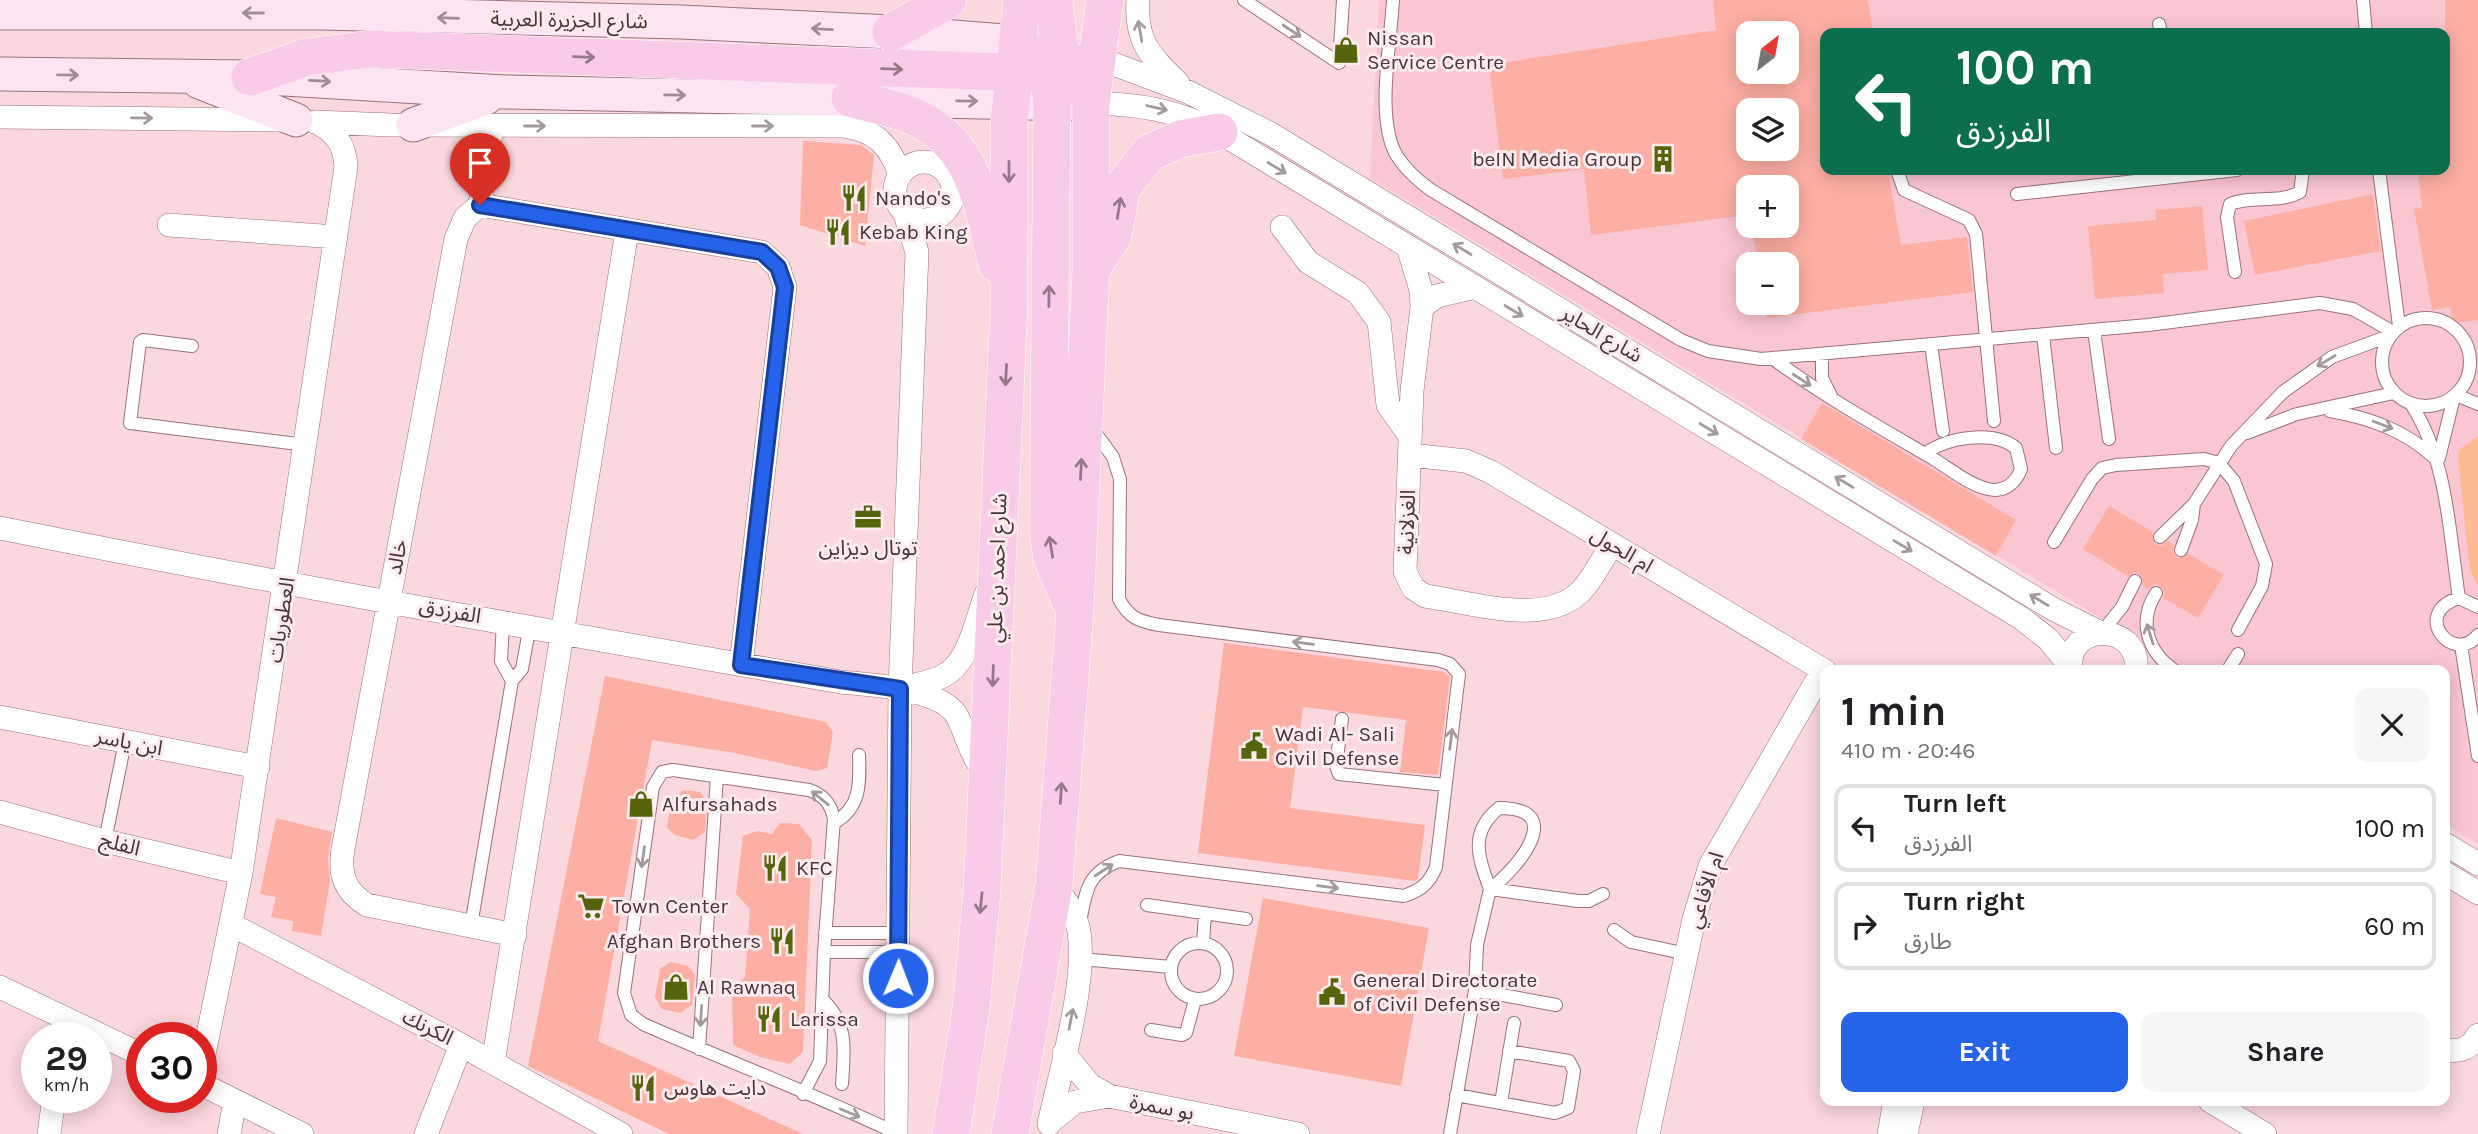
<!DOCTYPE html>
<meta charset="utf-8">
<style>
:root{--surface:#fff;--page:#f6f6f6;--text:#202124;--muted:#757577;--line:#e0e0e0;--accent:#2563eb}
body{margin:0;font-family:Karla,"Noto Sans Arabic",sans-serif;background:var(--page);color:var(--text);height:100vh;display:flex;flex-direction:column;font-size:26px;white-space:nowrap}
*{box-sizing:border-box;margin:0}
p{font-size:23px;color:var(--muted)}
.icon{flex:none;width:38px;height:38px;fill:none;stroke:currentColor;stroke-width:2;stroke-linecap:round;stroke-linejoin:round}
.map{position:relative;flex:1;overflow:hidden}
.drawer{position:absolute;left:1820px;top:665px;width:630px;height:441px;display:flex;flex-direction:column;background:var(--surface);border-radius:14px;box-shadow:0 4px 18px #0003}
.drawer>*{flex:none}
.guide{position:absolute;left:1820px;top:28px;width:630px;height:147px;border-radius:14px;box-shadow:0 4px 18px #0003;background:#0b6e4f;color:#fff;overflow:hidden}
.needle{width:46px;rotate:31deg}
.buttons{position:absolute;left:1736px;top:21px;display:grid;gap:14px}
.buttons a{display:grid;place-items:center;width:63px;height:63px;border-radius:14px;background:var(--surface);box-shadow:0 4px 18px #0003;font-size:35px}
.speed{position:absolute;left:21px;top:1022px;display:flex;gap:14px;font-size:35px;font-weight:700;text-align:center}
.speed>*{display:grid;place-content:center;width:91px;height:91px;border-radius:50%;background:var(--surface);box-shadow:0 4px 18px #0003;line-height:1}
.speed small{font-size:18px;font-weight:400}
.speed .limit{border:10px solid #d22;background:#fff;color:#111}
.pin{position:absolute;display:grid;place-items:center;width:60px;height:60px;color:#fff;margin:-72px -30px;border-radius:50% 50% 50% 0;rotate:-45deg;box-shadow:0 0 7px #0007}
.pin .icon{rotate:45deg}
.me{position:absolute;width:77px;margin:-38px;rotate:1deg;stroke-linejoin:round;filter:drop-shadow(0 0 5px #0008)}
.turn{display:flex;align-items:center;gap:24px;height:147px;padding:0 21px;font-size:32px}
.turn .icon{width:91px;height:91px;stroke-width:2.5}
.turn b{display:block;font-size:49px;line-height:60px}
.round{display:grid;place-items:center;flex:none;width:74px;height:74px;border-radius:14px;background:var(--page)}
.overview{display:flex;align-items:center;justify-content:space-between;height:119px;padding:0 21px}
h1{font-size:42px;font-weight:700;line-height:52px}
.cta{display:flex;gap:14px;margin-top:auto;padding:14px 21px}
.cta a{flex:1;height:80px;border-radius:14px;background:var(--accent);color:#fff;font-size:28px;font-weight:700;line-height:80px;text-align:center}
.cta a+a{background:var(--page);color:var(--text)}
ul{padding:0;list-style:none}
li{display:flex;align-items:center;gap:21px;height:88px;margin:0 14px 10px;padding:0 7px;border:4px solid var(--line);border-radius:14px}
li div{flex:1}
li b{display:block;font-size:26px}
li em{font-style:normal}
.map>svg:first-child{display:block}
.built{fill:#fac6d1;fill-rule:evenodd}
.green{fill:#fcba95}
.building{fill:#feafa4;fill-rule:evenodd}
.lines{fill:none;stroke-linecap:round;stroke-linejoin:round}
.lane-casing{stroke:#9a737b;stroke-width:14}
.street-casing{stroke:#9a737b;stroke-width:24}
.secondary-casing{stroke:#9a737b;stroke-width:35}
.primary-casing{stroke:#fff;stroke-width:38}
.lane{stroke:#fff;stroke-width:12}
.street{stroke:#fff;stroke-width:23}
.secondary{stroke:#fce5f3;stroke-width:33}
.primary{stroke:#f9cbe8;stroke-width:37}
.oneway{stroke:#a18d96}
.oneway2{stroke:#a29a9c}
.oneway3{stroke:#977888}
.route-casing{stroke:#184099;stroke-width:18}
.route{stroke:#2563eb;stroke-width:12}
.labels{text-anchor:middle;stroke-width:6;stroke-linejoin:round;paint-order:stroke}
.street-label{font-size:21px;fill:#463539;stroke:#fceaed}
.poi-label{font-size:21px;fill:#463539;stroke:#fceaed;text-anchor:start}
</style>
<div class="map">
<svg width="2478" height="1134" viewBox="0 0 2478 1134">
<rect width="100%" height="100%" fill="#fbd7de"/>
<path class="built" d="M1379,0H2478V844L2445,824V670H2187L1370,178ZM1748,33H1787V72H1748ZM1825,33H2445V170H1825ZM1748,110H1787V149H1748ZM1748,187H1787V226H1748ZM1748,264H1787V303H1748Z"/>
<path class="green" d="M2478,436V586L2470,571L2458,459L2459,450Z"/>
<path class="building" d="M1713,0H1868L1873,33H1825V170H1888L1901,245L1967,237L1973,292L1767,318L1764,303H1787V264H1758L1752,226H1787V187H1748V215L1591,235L1584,169L1503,179L1489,65L1716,30ZM1748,33H1787V72H1748ZM1748,110H1787V149H1748Z
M2445,0H2478V320L2453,323L2450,307L2432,310L2414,209L2422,208L2418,170H2445Z
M803,141L861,145L874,155L865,246L800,225Z
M2373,194L2381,251L2255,275L2244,221Z
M2202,206L2208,270L2163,274L2164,293L2095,299L2088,226L2156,220L2155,210Z
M1822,403L2016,520L1996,556L1801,439Z
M2109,506L2153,532L2154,544L2161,546L2168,541L2174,545L2173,552L2177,558L2189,554L2224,575L2198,618L2163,598L2165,592L2161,586L2155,584L2148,589L2143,585L2139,574L2134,572L2128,576L2083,549Z
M1224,643L1445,672L1450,677L1438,775L1400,772L1406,720L1303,707L1290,808L1425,825L1418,879L1415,881L1198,853Z
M605,676L826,722L833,732L827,768L816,771L735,753L652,740L598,1041L803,1134H669L528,1066Z
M684,790L700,792L707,801L705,832L693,840L675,835L667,828L671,799Z
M276,818L332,832L328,858L330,881L321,936L292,931L293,921L271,917L276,897L260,894Z
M780,823L799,824L812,840L803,1052L790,1064L760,1057L733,1045L732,989L745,977L750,909L736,894L743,836L757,831L772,834Z
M1263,898L1429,928L1401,1086L1234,1056Z
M670,962L688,966L695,975L692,1005L680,1013L662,1009L655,997L660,969Z"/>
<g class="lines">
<defs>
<path id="lane" d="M1244,0L1339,63L1343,0
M1393,0C1391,42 1375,120 1397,156C1406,170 1417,180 1431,190L1681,340L1708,351L1761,359L2148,325L2320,303L2353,309L2393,332
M2363,0L2366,33
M2159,24L2161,33
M1897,170L1904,190L1969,220L1976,234L1994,421
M2379,170L2399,326
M2017,194L2237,170
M2235,272L2227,217L2230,204C2252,195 2279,204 2300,192L2303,170
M2382 362a44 44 0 1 1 88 0a44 44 0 1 1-88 0Z
M2094,330L2109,439
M2043,335L2056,448
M1931,344L1943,431
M192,346L143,340L140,342L130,423L306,445
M1822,354V378L1831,396
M1772,358C1822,395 1877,426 1932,458C1949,468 1969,485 1988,489C2004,493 2016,483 2021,469L2016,448C1994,430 1946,437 1925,454
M2456,395L2478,404
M2411,404C2448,461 2449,532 2459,598
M2330,411C2371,418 2406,431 2436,459
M2247,433L2297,414L2394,393
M2439,458L2454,397
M2160,537L2194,504L2231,446L2283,392L2332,357L2389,336
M2054,542L2092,479L2102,468L2116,465L2204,459L2219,463L2234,481L2266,564L2262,586L2238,630
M2181,550L2192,520L2194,504
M2156,593C2138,621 2147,651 2174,670
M2478,607L2459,598C2410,613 2453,666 2478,635
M503,620L501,661L512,681
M2102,632L2122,607L2135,581
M2461,645L2478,756
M2228,670L2238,654
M1342,719L1336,766L1339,774L1445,785
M1499,808C1569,808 1517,869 1490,889C1478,857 1469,832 1499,808Z
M834,823C861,807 860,784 859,755
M105,841L125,742
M1147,905L1246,919
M1080,922C1086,891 1087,873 1119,861L1404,896C1421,890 1429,884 1436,867L1459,674L1450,664L1438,660L1159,625C1138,621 1129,618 1119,599L1120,479L1113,457L1092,428
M471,926L512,681L522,669L530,625
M1614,930L1631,942L1687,954
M825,933H899
M1171 971a28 28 0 1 1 56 0a28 28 0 1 1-56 0Z
M1203,943L1205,913
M824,952H899
M1081,959L1171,967
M1475,990L1556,1005
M823,1000C849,1025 844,1051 842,1084
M1151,1030L1182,1035L1186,1033L1195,1000
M699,1049L717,777
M803,1094L820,1061L824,952L834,819C831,804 824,795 809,790L673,770L662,772L653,787L624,993L631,1015L643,1024C727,1061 814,1094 896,1133
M1456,1095L1555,1113L1568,1108L1574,1071L1569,1061L1509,1051
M1501,1103L1514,1023
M1450,1134L1475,990L1477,945L1490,889L1578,901H1589L1603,894"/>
<path id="street" d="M1138,0C1135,41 1150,56 1178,83
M1095,57L1188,92L1271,134L2053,609L2099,632
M1091,103C1139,104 1176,110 1219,132L2021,618L2048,639L2070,666
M0,117L278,120
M315,122L391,125L844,126C875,130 890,145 900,175
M895 191a29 29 0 1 1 58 0a29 29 0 1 1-58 0Z
M480,205L465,218L456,239L343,849C339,874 344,891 367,905L515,935
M480,205L762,252L778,267L785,287L741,665
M480,205L492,126
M169,225L336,237
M1282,227L1308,262L1358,293L1379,322L1388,405L1410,436
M1408,247L1421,290L1422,307L1412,391L1405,571L1413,588L1425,596C1469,602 1541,626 1578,594C1592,581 1602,560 1612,544
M1422,307L1437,296L1475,287
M1410,455L1466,461L1491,472L1825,671
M0,528C279,584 560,633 841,682C869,685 944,688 958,718C968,739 971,755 986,775
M2071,670C2065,621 2141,622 2136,670
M900,689C915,684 935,682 948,673C970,658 977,618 986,594
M0,717L258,767
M0,812L105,841L241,873
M2445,844L2478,864
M2445,873L2478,893
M232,925L461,1045L621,1134
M0,987L142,1055
M2445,1050C2460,1052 2470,1049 2478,1035
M1064,1053L1090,1085L1109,1096
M493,1063L627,231
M201,1069L241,873L346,167C345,145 336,132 316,122
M201,1084L302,1134
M2210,1101L2265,1134
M1049,1123L1075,1102L1109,1096L1298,1134
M1049,1124C1060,1073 1087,982 1079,932C1077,915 1065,899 1054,885
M49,1134L54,1097
M229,1134L235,1101
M426,1134L461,1045
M896,1134L900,689L917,252L904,211
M1648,1134L1694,919L1710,866L1823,670
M1889,1134L1895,1101
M1906,1134L1913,1101"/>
<path id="secondary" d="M0,13H322L681,22L891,32L1016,42L1045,47
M0,74L250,77L504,92L1078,104
M199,82L296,120
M413,125L486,98"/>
<path id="primary" d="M1054,0L1061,58L1073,85
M891,32L948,0
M1038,55L1049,74L1052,105L1048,532L1052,559L1070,601
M250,77L306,57L370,49L1056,74L1077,70L1095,57
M850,98C870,104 893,108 912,116C976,143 981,204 997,264
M1092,268L1113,236L1122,188L1149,153L1180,139L1219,132
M951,1134L971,1009L982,891L1009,307V124L1022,0
M1010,1134L1054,885L1075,611L1086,378L1091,269V103L1105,0"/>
</defs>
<use href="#lane" class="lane-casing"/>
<use href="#street" class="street-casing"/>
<use href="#secondary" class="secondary-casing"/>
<use href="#primary" class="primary-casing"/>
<use href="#lane" class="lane"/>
<use href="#street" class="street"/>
<use href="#secondary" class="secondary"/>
<use href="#primary" class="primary"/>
</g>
<defs><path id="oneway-shaft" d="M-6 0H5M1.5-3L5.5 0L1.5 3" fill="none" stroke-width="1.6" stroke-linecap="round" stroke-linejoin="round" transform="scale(1.75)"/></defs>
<g class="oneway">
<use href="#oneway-shaft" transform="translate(253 13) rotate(-180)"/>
<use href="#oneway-shaft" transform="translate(448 18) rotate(-178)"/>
<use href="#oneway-shaft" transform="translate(822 29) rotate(-177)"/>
<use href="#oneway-shaft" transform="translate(68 75) rotate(1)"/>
<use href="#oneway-shaft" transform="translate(320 81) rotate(3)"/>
<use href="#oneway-shaft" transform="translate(675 95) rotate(1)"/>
<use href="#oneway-shaft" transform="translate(967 101) rotate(1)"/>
</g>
<g class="oneway2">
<use href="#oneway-shaft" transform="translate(1140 31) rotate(-100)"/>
<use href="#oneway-shaft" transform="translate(1292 31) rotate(33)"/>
<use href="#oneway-shaft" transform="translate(1157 108) rotate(13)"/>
<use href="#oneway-shaft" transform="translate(142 118) rotate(1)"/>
<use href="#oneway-shaft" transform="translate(535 126)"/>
<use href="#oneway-shaft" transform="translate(763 126)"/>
<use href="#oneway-shaft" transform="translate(1277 168) rotate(31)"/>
<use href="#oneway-shaft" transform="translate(1462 249) rotate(-149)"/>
<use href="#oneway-shaft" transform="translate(1514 311) rotate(31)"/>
<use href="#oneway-shaft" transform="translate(2326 361) rotate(149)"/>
<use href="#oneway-shaft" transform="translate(1802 380) rotate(33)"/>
<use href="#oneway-shaft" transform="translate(2383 425) rotate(21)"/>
<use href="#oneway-shaft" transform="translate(1709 429) rotate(31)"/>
<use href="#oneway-shaft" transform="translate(1844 482) rotate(-149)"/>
<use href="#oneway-shaft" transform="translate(1903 546) rotate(31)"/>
<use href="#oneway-shaft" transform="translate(2039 600) rotate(-149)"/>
<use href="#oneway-shaft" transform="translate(2150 634) rotate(-107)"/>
<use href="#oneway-shaft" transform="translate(1303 643) rotate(-173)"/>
<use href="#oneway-shaft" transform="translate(1451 739) rotate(-83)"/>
<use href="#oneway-shaft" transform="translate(820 798) rotate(-141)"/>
<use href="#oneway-shaft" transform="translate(643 857) rotate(98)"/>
<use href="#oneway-shaft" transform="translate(1104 870) rotate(-33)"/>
<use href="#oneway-shaft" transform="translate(1328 887) rotate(7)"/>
<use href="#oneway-shaft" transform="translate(701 1016) rotate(94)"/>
<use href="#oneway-shaft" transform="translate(1071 1019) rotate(-79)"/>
<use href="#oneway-shaft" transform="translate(850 1113) rotate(22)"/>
</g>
<g class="oneway3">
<use href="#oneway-shaft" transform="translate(584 57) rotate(2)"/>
<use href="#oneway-shaft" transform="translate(892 69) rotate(2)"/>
<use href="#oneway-shaft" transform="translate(1009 172) rotate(90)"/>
<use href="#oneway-shaft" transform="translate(1119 208) rotate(-81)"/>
<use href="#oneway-shaft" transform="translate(1049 296) rotate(-89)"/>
<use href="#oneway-shaft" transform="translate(1006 375) rotate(93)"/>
<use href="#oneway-shaft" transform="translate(1081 469) rotate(-87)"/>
<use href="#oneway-shaft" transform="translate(1051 547) rotate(-99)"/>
<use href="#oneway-shaft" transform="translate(993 676) rotate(92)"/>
<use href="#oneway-shaft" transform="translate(1061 793) rotate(-86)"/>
<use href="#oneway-shaft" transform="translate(981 903) rotate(96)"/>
</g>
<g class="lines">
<defs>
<path id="route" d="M480,205L762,252L778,267L785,287L741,665L900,689L898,978"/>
</defs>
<use href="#route" class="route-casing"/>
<use href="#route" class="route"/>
</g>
<defs>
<symbol id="shop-bare" viewBox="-9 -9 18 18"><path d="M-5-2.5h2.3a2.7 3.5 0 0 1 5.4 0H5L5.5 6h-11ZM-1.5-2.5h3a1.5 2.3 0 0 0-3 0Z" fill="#56650b" stroke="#fceaed" stroke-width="2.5" paint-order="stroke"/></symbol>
<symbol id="building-bare" viewBox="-9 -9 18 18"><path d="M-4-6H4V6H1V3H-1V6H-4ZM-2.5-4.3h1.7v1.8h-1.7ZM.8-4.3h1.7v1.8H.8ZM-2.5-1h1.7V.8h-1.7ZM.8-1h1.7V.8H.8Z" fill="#56650b" stroke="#fceaed" stroke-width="2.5" paint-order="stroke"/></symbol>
<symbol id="restaurant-bare" viewBox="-9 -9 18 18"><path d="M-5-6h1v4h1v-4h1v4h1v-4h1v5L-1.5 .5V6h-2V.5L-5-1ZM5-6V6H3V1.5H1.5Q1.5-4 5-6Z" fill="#56650b" stroke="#fceaed" stroke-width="2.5" paint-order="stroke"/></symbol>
<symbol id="office-bare" viewBox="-9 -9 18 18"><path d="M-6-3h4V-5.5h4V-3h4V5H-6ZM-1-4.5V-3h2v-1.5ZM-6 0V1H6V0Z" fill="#56650b" stroke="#fceaed" stroke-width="2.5" paint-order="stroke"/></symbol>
<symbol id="civic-bare" viewBox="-9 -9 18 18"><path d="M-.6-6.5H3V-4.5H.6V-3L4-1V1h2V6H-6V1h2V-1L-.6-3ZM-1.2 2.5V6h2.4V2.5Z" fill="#56650b" stroke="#fceaed" stroke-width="2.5" paint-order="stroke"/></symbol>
<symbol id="supermarket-bare" viewBox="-9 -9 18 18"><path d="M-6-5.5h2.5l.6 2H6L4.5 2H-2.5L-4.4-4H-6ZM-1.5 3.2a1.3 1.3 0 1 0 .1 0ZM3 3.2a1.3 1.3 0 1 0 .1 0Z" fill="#56650b" stroke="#fceaed" stroke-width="2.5" paint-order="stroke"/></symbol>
</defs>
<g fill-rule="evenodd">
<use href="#shop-bare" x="1327" y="31" width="38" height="38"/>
<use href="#building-bare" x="1644" y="140" width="38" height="38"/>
<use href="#restaurant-bare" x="835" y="179" width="38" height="38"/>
<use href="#restaurant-bare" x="819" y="213" width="38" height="38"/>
<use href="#office-bare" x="849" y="498" width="38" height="38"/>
<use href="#civic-bare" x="1235" y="727" width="38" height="38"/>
<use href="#shop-bare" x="622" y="785" width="38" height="38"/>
<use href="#restaurant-bare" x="756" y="849" width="38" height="38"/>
<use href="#supermarket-bare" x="572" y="887" width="38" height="38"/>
<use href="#restaurant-bare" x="763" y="922" width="38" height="38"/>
<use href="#shop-bare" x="657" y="968" width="38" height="38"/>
<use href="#civic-bare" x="1313" y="973" width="38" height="38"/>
<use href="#restaurant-bare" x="750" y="1000" width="38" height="38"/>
<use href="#restaurant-bare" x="624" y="1069" width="38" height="38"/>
</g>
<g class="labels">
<g class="street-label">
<text transform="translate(569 20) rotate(1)" y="7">شارع الجزيرة العربية</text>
<text transform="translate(1602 334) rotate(31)" y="7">شارع الحاير</text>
<text transform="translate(1407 522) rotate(-88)" y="7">الغزلانية</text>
<text transform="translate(1622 550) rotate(31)" y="7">ام الحول</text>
<text transform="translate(397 557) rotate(-79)" y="7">خالد</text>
<text transform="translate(997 568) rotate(-88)" y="7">شارع احمد بن علي</text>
<text transform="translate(450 611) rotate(10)" y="7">الفرزدق</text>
<text transform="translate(281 620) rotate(-81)" y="7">العطوريات</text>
<text transform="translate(129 742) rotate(11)" y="7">ابن ياسر</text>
<text transform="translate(120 844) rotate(14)" y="7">الفلج</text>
<text transform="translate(1705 890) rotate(-72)" y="7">ام الأفاعي</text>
<text transform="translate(428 1027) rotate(27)" y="7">الكرنك</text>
<text transform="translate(1162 1107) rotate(11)" y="7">بو سمرة</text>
</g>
<g class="poi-label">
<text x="1367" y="45">Nissan<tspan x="1367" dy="24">Service Centre</tspan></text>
<text x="1642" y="166" text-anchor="end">beIN Media Group</text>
<text x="875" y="205">Nando's</text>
<text x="859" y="239">Kebab King</text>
<text x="868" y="555" text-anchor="middle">توتال ديزاين</text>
<text x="1275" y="741">Wadi Al- Sali<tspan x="1275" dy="24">Civil Defense</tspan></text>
<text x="662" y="811">Alfursahads</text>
<text x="796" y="875">KFC</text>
<text x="612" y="913">Town Center</text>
<text x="761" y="948" text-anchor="end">Afghan Brothers</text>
<text x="1353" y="987">General Directorate<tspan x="1353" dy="24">of Civil Defense</tspan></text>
<text x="697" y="994">Al Rawnaq</text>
<text x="790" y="1026">Larissa</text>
<text x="664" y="1095">دايت هاوس</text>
</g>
</g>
</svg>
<div class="buttons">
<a><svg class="needle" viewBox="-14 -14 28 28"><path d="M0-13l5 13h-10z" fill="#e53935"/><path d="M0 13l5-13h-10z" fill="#757577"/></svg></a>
<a><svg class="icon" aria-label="layers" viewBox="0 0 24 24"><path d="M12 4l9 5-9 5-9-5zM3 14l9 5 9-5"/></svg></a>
<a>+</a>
<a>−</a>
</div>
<div class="speed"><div>29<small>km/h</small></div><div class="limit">30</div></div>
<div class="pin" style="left:480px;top:205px;background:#d93025"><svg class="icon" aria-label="arrive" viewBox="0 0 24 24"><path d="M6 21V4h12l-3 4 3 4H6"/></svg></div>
<svg class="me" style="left:898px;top:978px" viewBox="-20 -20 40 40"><circle r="17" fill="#2563eb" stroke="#fff" stroke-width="3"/><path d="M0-11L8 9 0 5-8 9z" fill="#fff"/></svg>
<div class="guide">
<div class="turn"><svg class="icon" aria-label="left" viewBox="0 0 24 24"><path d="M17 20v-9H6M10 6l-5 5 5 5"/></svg><div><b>100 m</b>الفرزدق</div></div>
</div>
<section class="drawer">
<div class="overview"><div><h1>1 min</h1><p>410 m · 20:46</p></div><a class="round"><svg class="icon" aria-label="close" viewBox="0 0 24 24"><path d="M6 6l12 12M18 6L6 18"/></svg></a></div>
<ul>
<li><svg class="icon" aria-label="left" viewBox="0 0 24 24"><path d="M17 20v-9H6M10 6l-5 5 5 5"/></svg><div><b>Turn left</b><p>الفرزدق</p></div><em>100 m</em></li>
<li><svg class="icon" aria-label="right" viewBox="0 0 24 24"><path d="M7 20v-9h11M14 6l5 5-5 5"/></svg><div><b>Turn right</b><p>طارق</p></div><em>60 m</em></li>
</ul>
<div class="cta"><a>Exit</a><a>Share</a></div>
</section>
</div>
